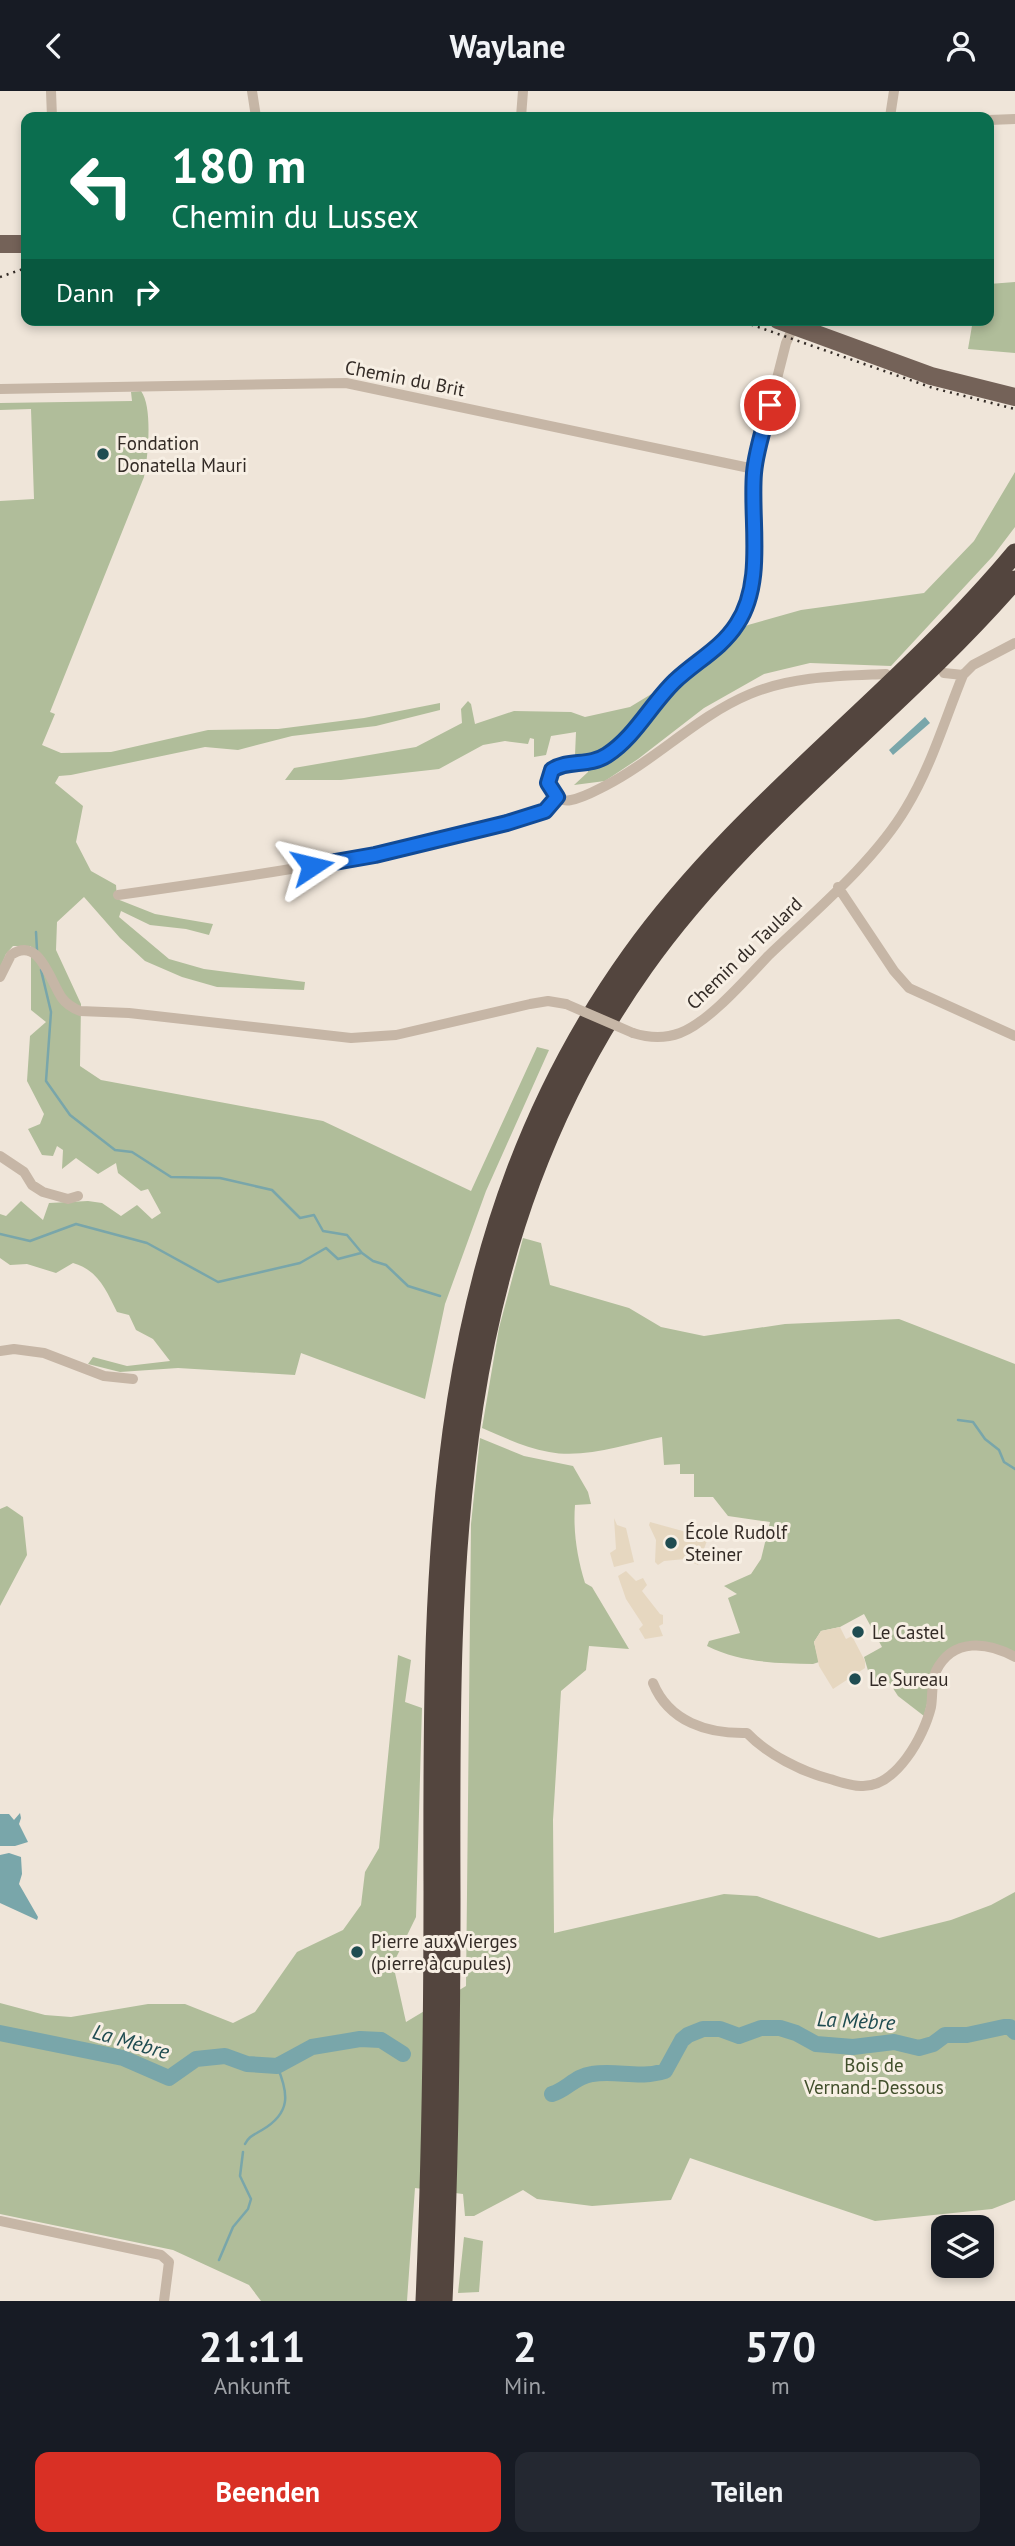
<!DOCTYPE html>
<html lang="de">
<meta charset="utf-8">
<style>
:root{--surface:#171b24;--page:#242831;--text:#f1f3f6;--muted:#9ea1a6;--accent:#d93025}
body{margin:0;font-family:"PT Sans",sans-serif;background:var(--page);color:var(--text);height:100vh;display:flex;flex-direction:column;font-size:26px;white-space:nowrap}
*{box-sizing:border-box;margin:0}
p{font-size:23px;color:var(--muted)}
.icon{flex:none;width:38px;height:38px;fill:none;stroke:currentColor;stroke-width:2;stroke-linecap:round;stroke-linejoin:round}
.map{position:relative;height:2210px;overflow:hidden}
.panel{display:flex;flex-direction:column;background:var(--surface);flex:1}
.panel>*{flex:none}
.hud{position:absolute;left:21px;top:21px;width:973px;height:214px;border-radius:14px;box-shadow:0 4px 10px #0003;background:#0b6e4f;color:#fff;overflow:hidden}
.fabs{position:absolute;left:931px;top:2124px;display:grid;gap:14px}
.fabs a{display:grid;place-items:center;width:63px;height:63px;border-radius:14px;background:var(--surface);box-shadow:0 4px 10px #0003;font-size:35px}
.pin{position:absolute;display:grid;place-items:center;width:60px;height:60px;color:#fff;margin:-30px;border:4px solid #fff;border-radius:50%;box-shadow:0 2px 7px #0007}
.me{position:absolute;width:77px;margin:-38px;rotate:80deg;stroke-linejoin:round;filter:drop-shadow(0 0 5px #0008)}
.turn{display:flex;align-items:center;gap:24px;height:147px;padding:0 35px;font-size:32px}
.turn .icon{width:91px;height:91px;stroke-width:2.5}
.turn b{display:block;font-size:49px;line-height:60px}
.then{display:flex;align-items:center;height:66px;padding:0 35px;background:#0003;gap:14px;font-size:26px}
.eta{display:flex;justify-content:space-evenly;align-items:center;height:119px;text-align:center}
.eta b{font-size:42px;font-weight:600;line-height:49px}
.cta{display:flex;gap:14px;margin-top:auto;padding:14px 35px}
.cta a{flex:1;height:80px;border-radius:14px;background:var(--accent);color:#fff;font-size:28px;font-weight:600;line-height:80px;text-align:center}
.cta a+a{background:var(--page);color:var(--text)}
header{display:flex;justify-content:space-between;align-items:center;height:91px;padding:0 35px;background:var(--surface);font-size:32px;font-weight:600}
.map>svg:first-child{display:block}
.green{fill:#b0bd9a}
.plaza{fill:#e6d7c0}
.water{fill:#79a6aa}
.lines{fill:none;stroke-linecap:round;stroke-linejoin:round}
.stream{stroke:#79a6aa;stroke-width:2.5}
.river{stroke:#79a6aa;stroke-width:16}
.street{stroke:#c6b6a6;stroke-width:10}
.primary{stroke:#746258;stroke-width:18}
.highway{stroke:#53453e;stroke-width:19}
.rail{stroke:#332b26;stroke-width:2.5;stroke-dasharray:2 5;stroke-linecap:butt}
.street-bridge{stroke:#c6b6a6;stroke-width:10}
.route-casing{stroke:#114b97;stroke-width:18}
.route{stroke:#1a73e8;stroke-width:12}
.poi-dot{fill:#1f4c51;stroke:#f7efe4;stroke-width:2.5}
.labels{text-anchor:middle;stroke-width:6;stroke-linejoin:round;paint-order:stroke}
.street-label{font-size:19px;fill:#332b26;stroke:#f7efe4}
.poi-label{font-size:19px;fill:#332b26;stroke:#f7efe4;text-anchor:start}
.park-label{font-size:19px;fill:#414f2b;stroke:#f7efe4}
.water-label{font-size:21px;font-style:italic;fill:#1f4c51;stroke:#f7efe4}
</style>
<header><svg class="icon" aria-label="back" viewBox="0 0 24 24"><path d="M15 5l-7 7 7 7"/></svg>Waylane<svg class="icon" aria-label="person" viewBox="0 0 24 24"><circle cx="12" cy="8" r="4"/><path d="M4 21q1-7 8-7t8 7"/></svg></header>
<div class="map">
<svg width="1015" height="2210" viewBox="0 0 1015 2210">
<rect width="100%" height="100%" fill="#efe5d9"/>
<path class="green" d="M1015,191V262L968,258L973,229H989V193Z
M141,300C153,316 148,366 144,386L50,621L55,623L42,654L61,662L111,661L208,639L278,638L364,627L440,612V619L376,635L292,645L238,659L205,656L71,684L59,685L55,692L83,715L76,751L91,780L116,794L117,808L155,823L213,833L209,844L186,838L150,834L121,820L119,826L169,868L204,878L305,891L304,899L217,896L182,886L145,870L120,847L84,806L57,831L56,859L81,913L80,975L101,989L323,1030L471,1100L537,956L549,959L486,1100L445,1213L425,1308L301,1262L295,1284L178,1277L120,1281L88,1273L93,1266L127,1275L170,1270L153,1248L136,1239L129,1224L117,1221C106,1199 98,1179 73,1172L56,1182L27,1173L10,1174L0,1167V1123L6,1125L21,1110L43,1129L49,1112L88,1110L102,1112L121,1125L137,1114L152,1128L161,1122L148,1098L141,1100L118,1082L116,1072L98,1083L76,1067L62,1078L63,1059L57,1055L53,1065L42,1064L28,1038L40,1033L44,1023L27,990L30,945L46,931L31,919V855H13L6,863L0,877V410L34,408L31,318L0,319V312L132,310L131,301Z
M1015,381V436L993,465L891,575L810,572L764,583L704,617L638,668L605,690L574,694L588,681V670L575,664L576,641L551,645L546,664L534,666V648L530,647L528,653L505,650L483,654L439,678L341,689H285L294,677L416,656L462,632L461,618L468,610L471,613L475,633L514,620L571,621L585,626L630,616L658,599L713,555L748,534L801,519L924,502L974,450Z
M523,1147L541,1152L550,1194L629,1217L661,1236L704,1245L785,1233L899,1228L1015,1273V1562C951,1530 938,1570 924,1625L898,1605L887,1588L872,1593L864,1566L882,1556L864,1523L840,1536L821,1540L814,1551L819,1571L813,1573C776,1572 741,1572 707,1555L709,1550L740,1542L728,1507L737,1503L724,1495L751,1483L761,1468L770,1431L728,1425L713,1406H694V1383H680V1373L664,1374L662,1346C626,1353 585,1368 549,1361C525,1357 503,1346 482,1337L499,1237Z
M480,1347L524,1365L573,1375L588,1401L591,1413L575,1414C573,1440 577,1466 585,1492L592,1496L629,1558L589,1555L586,1579L561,1600L553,1729L554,1842L724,1803L757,1805L879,1847L951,1829L991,1814L1015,1801V2109L992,2118L875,2130L690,2067L671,2109L592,2115L537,2108L523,2099L474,2125H465L463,2103L415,2097L407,2210H261L249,2194L173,2159L0,2123V1912L45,1924L71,1926L148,1913H185L233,1932L255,1921L297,1861L343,1839L361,1814L365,1781L379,1757L398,1564L411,1569L405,1611L422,1617L416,1826L393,1873L406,1931L466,1895L471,1433Z
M7,1415L23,1426L27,1464L0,1515V1418Z
M464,2146L483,2150L479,2201L458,2202Z"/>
<path class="plaza" d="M614,1427L617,1434L626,1437L634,1471L614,1476L610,1462L616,1458Z
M650,1431L708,1447L698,1474L685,1468L664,1470L658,1474L655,1471L656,1449L649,1434Z
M626,1480L636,1490L643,1487L647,1494L642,1500L660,1523L663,1524V1533L659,1535L663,1545L645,1548L639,1538L643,1534L626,1508L618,1485Z
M840,1536L846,1548L852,1545L865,1570V1577L833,1598L819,1575L814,1551L821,1540Z"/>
<path class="water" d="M925,626L930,632L893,664L889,659Z
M20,1722L21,1727L19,1733L28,1751L15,1755H0V1723H9L14,1729Z
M9,1762L21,1766L22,1783L19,1793L38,1826L37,1829L0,1812V1764Z"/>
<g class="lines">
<path class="stream" d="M36,841L37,859
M41,879L51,921L46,990L70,1024L115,1059L132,1061L171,1086L220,1087L272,1099L300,1127L314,1124L323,1140L347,1144L362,1162L373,1170L386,1174L408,1195L440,1205
M0,1143L30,1150L76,1133L147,1152L218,1191L300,1172L326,1157L338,1168L361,1162
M958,1329L973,1331L985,1348L999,1359L1004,1371L1015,1378
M245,2053C249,2045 254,2044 262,2039C291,2022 289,2003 277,1975
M219,2169L233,2136L248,2118L251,2108L240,2085L243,2061"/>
<path class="river" d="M0,1942L123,1967L169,1987L196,1968L225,1965L247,1973L277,1975L312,1956L360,1948L381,1949L403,1963
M552,2003C567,1999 575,1985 592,1983C617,1979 640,1988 665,1980L682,1949L688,1944L703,1938H720L739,1945L761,1937H780L796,1942L816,1953L853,1956L894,1951L919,1957L933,1953L945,1944H967L1004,1936H1010L1015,1941"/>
<path class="street" d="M51,0L52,26
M252,0L256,26
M521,26L523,0
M890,26L894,0
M989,29L1015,28
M795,232L786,252L757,366L753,391V488L747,516L739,532L718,557L675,590L617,657L593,672L555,677L548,686C549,699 557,712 571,709C583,707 595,700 605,695C656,669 697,625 750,603C793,585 840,585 886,583
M0,298L346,292L754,378
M944,582L963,584
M838,796L894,880L909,897L1015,945
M118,804C259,784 400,764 536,724L550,717L557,706
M0,886L11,864C39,844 50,890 62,907C67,914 73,917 80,920L129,922L351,947L396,944L530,913L548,910L566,913
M633,942C649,947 664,948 680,942C709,931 746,888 768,865C814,821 874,771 906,717C931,676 945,628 963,584L973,574L1015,552
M0,1065L24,1081L32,1094L43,1101L68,1108L78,1105
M0,1260L14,1258L44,1262L104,1285L133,1288
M653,1592C669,1631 708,1643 747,1642C767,1663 802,1681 830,1688C840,1691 851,1695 861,1695C896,1697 924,1645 931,1616C933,1604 931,1591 936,1580C953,1546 988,1551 1015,1566
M0,2130L161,2164L169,2171L164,2210"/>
<path class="primary" d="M0,153H26
M778,229L931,285L1015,306"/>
<path class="highway" d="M425,2210C431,2073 433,1937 433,1800C432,1469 429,1146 631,864C740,712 896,605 1015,462
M443,2210C449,2076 451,1942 451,1807C450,1479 445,1157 644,876C748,729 898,624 1015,489"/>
<path class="rail" d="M0,186L26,177
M738,229L933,297L1015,318"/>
<path class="street-bridge" d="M566,913L633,942"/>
</g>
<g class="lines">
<defs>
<path id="route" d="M312,775L375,764L507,732L545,720L557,706L548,692L552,679C568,668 589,676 607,664C635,646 651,613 675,590C696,570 721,558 737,533C765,491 750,429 754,382C756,359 764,336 770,314"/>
</defs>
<use href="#route" class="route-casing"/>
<use href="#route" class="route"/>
</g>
<g class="poi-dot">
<circle cx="103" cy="363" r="7"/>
<circle cx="671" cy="1452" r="7"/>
<circle cx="858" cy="1541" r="7"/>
<circle cx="855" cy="1588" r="7"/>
<circle cx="357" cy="1861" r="7"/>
</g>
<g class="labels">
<g class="street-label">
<text transform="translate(405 287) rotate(11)" y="7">Chemin du Brit</text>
<text transform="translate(744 862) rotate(-44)" y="7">Chemin du Taulard</text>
</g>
<g class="poi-label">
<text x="117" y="359">Fondation<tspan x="117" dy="22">Donatella Mauri</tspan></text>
<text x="685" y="1448">École Rudolf<tspan x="685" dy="22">Steiner</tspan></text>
<text x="872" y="1548">Le Castel</text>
<text x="869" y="1595">Le Sureau</text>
<text x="371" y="1857">Pierre aux Vierges<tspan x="371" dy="22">(pierre à cupules)</tspan></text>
</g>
<g class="park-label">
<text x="874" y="1981">Bois de<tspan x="874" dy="22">Vernand-Dessous</tspan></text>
</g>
<g class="water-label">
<text transform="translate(856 1930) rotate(3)" y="7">La Mèbre</text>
<text transform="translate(131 1951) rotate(16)" y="7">La Mèbre</text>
</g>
</g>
</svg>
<div class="fabs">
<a><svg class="icon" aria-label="layers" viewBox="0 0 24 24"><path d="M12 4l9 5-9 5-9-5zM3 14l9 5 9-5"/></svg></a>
</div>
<div class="pin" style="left:770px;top:314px;background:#d93025"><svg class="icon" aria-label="arrive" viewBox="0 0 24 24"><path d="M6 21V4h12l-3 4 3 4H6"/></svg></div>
<svg class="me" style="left:312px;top:775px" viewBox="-20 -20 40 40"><path d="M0-17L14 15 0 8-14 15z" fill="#1a73e8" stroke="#fff" stroke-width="4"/></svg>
<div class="hud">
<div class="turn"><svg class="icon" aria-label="left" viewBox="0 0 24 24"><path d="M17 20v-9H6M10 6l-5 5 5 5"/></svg><div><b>180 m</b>Chemin du Lussex</div></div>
<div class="then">Dann<svg class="icon" aria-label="right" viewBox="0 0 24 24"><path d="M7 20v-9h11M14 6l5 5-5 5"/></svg></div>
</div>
</div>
<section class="panel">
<div class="eta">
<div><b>21:11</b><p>Ankunft</p></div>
<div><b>2</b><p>Min.</p></div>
<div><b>570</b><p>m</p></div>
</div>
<div class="cta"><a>Beenden</a><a>Teilen</a></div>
</section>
